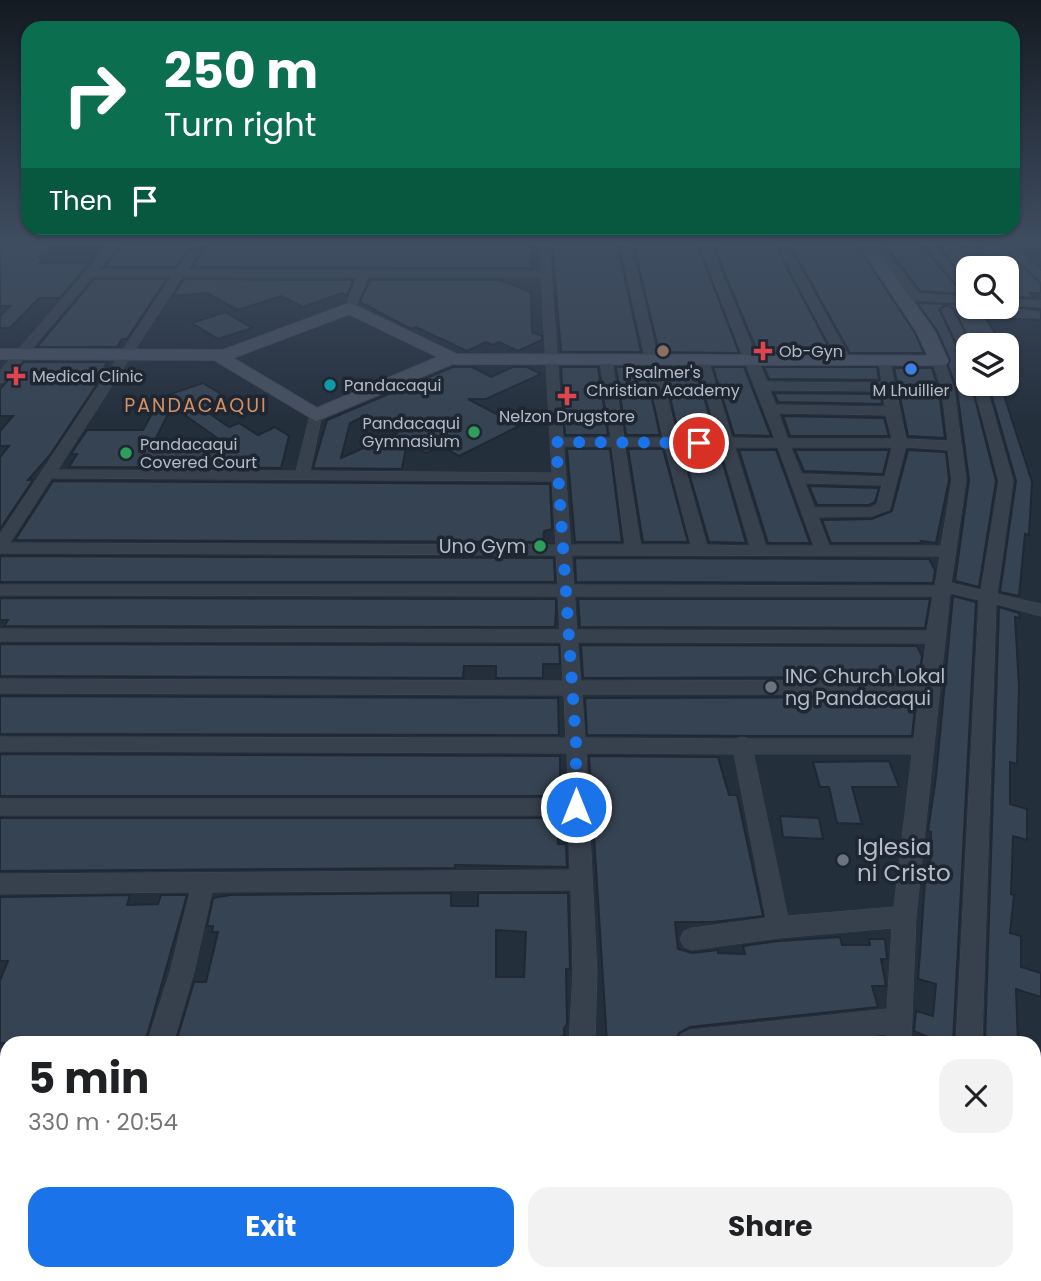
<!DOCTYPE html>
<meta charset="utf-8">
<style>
:root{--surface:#fff;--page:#f2f2f2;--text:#202124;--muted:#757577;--accent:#1a73e8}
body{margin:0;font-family:Poppins,sans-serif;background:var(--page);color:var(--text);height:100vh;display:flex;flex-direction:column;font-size:26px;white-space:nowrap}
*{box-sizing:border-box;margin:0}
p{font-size:23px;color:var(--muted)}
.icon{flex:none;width:38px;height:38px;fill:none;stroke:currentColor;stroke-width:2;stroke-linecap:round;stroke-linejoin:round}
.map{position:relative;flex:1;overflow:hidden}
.drawer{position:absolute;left:0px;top:1036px;width:1041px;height:245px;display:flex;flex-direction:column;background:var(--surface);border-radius:21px 21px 0 0;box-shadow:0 2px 5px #0004}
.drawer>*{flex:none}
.guide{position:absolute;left:21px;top:21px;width:999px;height:214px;border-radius:21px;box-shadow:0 2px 5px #0004;background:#0b6e4f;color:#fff;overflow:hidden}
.fabs{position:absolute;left:956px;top:256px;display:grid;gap:14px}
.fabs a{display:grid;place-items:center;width:63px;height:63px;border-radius:14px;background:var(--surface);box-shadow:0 2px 5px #0004;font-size:35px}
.pin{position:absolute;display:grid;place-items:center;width:60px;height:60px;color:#fff;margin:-30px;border:4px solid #fff;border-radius:50%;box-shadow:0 2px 7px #0007}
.me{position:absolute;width:77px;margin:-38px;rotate:0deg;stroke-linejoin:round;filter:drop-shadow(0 0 5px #0008)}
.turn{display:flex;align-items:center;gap:24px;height:147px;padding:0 28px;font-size:32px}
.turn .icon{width:91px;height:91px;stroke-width:2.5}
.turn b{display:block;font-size:49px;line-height:60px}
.then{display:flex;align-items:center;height:66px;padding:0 28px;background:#0003;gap:14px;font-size:26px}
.round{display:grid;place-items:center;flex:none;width:74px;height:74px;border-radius:21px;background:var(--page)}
.overview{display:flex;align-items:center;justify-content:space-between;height:119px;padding:0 28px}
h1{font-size:42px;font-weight:700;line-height:52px}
.cta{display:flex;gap:14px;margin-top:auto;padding:14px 28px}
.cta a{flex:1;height:80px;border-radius:21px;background:var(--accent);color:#fff;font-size:28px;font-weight:700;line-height:80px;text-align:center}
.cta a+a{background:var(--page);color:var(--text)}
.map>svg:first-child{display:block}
.building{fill:#364352;stroke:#1f2833;stroke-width:2;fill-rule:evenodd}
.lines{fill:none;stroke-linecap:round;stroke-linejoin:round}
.street-casing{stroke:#414a56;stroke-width:1}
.secondary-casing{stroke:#414a56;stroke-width:2}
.street{fill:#37414d;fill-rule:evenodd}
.secondary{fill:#465060;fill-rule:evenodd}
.route{stroke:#1a73e8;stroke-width:12;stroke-dasharray:0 21.6}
.education-dot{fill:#8d6e63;stroke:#1d2631;stroke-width:2.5}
.health-dot{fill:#e0444e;stroke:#1d2631;stroke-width:2.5}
.shop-dot{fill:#3f7fe0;stroke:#1d2631;stroke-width:2.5}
.culture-dot{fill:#0f9aa8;stroke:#1d2631;stroke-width:2.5}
.leisure-dot{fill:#2e9e5b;stroke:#1d2631;stroke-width:2.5}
.worship-dot{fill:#6b7280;stroke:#1d2631;stroke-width:2.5}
.labels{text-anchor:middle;stroke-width:7;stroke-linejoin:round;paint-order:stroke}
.far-poi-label{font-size:16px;fill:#b3bcc8;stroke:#1d2631;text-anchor:start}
.far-quarter-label{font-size:19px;letter-spacing:2px;fill:#d39063;stroke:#1d2631}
.poi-label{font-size:19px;fill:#b3bcc8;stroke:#1d2631;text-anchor:end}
.near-poi-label{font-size:23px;fill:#b3bcc8;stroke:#1d2631;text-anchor:start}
</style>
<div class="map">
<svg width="1041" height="1281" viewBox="0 0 1041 1281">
<rect width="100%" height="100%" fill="#242f3c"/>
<path class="building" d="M0,243H52L38,258H44L39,263H87L107,243L60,298H39L10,328H0V316L10,306H0Z
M123,243H193L176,267H104Z
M208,243H531V268L192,267Z
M552,243H617L641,352H561Z
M633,243H697L739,353L659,352Z
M712,243H774L832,353H758Z
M789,243H856L915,333L924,353H850Z
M884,243H920L963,294L920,291Z
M936,243H959L978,268H968V282Z
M976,243H999L1041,284V293H1030L1035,298L1008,297L1006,268H995Z
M94,279H167L127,339H122L117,347H37Z
M184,279L353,280L347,296L342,293L303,307L281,296L238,310L207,293L173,296Z
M370,280H500L531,292L532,332L542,336V340L518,351L499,342L493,345L486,342L467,351L416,327L411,329L360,302Z
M917,303L1004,306L1039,310L1041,313V320L986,318L1000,342L972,345L954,309L946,305L939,309L960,353L968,358V383H971L996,481L979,587L955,581L969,480L957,390L948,365L950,360L937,331Z
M225,312L252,328L218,339L192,323Z
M24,362H107L105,366H109L50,455L28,480H33L0,529V457L9,446H0V431L13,416H0V389Z
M453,367H472L491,377L513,367H527L541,374L486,399H468L519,426L459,456L442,446L426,453L407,442L402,469L313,468L327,420ZM367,415L397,433L341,458L350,423Z
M561,367H598L608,435H565Z
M616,367H645L660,435H626Z
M663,367H695L715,435H679Z
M713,367H744L771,436L734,435Z
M764,367H877L879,380L769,379Z
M894,368H932L939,391L945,438L908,436Z
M203,383L229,399L203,409L229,427L239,423L258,435L275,427L289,436L281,468L69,467L77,454H71L87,430H143L158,403L171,398L167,395ZM172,406L224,443L154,442Z
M988,383H1000L1032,482L1029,535L1025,534L1019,596L1000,592L1016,481Z
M774,393L881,394L882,404L778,402Z
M783,416L884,418L889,436H790Z
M567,449H610L622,542H575Z
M628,449H663L688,542H643Z
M682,449L719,450L746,543L709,542Z
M739,450H776L810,543H768Z
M795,450H889L883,474L804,471Z
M908,450L946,452L949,480L936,543L921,541L922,543H831L822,520L872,519L892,511Z
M53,481L550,484L552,529L544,531L543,542L15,540Z
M809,486L879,488L875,502L869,505H817Z
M0,556L554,558L555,582H0Z
M575,558L929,559L935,570L933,583L576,582Z
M953,596L976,602L953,1043H930V1038L914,1031L916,1011L933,1016L936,984L918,979L920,953L925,881L928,882L931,854V832L928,831L936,777Z
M0,598L556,599V611L555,627L4,626L8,620H0Z
M578,599H930L925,628L580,627Z
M999,607L1019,613L1020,618L1015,617L1019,686L1017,764L1010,762V804L1027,809V840L1013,836L1011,894L1014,895L1010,933L1021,936V967L1041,973V997L1016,989L1018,1043H985Z
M0,644L559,645L560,664H543V678H496V666H464L463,678L0,676Z
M581,645L917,646L922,656L919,677L583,678Z
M0,696L558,698L559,735L0,734Z
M585,698L916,697V698L912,736H749L587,735Z
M0,754L560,756V781H558V796H0Z
M589,756L718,757L729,795H737L763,916L713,922H675L678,949L692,953L718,950V953L745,954L743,946L779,941L840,937L842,945H870L869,939H885L887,959H881L886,986H872L878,1007L690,1027L679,1033L675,1043H607Z
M889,761L899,787H852L862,824L837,823L829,787H820L813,762Z
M780,816L819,818L823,839L783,837Z
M0,818H557L558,844H566L567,867L455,865V868L0,871Z
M451,893V906H478V893H568L570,969H566L567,1024L564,1028V1043L444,1040H410V1043L176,1042L194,982H206L218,932H212L213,926H207L213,898L230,895ZM496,930L526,932L524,977H496Z
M130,895L127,905L158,904L161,895H187L145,1043H0V980L8,961H0V897Z"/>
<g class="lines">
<defs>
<path id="street" d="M111,243H121L98,270H177L196,243H206L187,270L541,271L539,243H549L563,438H611L600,361L606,357L612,361L624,438H663L620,243H630L677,438H719L696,360L702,356L708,360L732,438L775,439L699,243H709L767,382L882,383L879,361L889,358L906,439L948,441L942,390L933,361L943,358L954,390L966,480L951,583L981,590L999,481L973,383H985L1013,481L997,594L1041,604V616L996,604L982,1043H956L979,600L950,593L916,917L911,1043H885L886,1034L802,1043H677L681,1034L690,1030L887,1009L892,928L779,938L692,950L684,947L680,939L684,931L692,928L766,918L734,754L586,753L597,973L595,1043H569L573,973L571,890L212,892L194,972L173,1043H147L170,972L190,892L0,894V874L570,870L568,815H0V799H568L567,753L0,751V737L566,738L564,695L0,693V679L563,681L561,642L0,641V629L560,630L558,596L0,595V585H558L556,555L0,553V534L172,276H93L4,382L0,383V371ZM183,276L357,277L345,308L350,311L355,308L368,277H541L552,473L310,471L322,415L316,411L310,415L296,471L58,470ZM770,390L883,391L885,407L776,405ZM779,413L886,415L892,439H788ZM564,446H612L625,545H571ZM625,446H665L691,545H641ZM679,446L721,447L750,546L707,545ZM735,447H778L814,546H766ZM791,447H892L885,477L802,474ZM906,447L948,450L952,480L941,546H829L818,517L872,516L889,510ZM52,478L552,481L556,545L10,543ZM805,483L882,485L877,504L870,508H815ZM572,555L940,556L935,586L574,585ZM575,596H933L927,631L577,630ZM578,642L926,643L921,680L581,681ZM919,694L914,739H749L742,737L735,739L585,738L582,695ZM754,754H912L894,907L788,916Z
M776,243H786L851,360L849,363L839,360Z
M870,243H880L919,294L968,297V303L901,299V295L908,294Z
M922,243H932L968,286V296Z
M961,243H972L993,268H982Z
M1001,243H1012L1041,272V281Z
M1006,299L1041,301V307L1006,305Z
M947,307L952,310L970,345H968V355L962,352L942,310Z
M0,1049H7V1075H0Z
M7,1254V1274H20L14,1281H0V1255Z
M154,1274H184L183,1281H153Z
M524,1274H607L608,1281H521Z"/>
<path id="secondary" d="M858,243H872L935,332L948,361L945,365L452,364L316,421L214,360L0,359V349L223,350L350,303L456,354L928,356L917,332ZM349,314L438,357L317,408L233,358Z"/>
</defs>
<use href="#street" class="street-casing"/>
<use href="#secondary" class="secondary-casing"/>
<use href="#street" class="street"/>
<use href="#secondary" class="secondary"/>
</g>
<linearGradient id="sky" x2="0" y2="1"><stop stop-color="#141a21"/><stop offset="0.57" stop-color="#3f4d61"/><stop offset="1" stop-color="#3f4d61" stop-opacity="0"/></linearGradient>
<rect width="1041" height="423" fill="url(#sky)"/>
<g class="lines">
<path class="route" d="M576,807V743L556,442L699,443"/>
</g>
<circle class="education-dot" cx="663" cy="351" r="7"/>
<g class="health-dot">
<path d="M759.5 340.5h7v7h7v7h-7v7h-7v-7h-7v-7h7z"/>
<path d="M12.5 365.5h7v7h7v7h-7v7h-7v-7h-7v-7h7z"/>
<path d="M563.5 385.5h7v7h7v7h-7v7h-7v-7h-7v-7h7z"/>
</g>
<circle class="shop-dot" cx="911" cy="369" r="7"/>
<circle class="culture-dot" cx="330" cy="385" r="7"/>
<g class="leisure-dot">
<circle cx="474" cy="432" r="7"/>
<circle cx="126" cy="453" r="7"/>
<circle cx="540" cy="546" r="7"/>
</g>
<g class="worship-dot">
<circle cx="771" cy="687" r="7"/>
<circle cx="843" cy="860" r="7"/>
</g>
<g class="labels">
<g class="far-poi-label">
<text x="779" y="357">Ob-Gyn</text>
<text x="663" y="378" text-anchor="middle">Psalmer's<tspan x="663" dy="18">Christian Academy</tspan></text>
<text x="32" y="382">Medical Clinic</text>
<text x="344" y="391">Pandacaqui</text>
<text x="911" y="396" text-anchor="middle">M Lhuillier</text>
<text x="567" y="422" text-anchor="middle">Nelzon Drugstore</text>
<text x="460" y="429" text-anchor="end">Pandacaqui<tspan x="460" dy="18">Gymnasium</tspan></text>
<text x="140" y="450">Pandacaqui<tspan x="140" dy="18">Covered Court</tspan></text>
</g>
<g class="far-quarter-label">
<text x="196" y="412">PANDACAQUI</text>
</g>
<g class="poi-label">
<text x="526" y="553">Uno Gym</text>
<text x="785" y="683" text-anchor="start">INC Church Lokal<tspan x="785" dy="22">ng Pandacaqui</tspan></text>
</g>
<g class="near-poi-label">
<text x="857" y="855">Iglesia<tspan x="857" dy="26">ni Cristo</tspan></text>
</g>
</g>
</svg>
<div class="fabs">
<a><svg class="icon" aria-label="search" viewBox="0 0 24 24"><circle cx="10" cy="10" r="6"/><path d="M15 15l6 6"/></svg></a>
<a><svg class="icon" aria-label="layers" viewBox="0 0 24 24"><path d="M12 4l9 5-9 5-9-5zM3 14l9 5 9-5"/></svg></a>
</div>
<div class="pin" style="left:699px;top:443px;background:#d93025"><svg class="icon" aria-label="arrive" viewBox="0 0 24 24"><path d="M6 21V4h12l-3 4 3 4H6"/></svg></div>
<svg class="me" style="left:576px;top:807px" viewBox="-20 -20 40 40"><circle r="17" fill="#1a73e8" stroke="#fff" stroke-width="3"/><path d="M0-11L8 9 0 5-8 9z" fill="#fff"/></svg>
<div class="guide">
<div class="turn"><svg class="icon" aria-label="right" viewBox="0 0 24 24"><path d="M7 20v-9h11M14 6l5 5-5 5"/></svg><div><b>250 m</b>Turn right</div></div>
<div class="then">Then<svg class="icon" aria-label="arrive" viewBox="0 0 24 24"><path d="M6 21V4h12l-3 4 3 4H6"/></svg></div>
</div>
<section class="drawer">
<div class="overview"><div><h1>5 min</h1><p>330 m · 20:54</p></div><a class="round"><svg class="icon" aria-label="close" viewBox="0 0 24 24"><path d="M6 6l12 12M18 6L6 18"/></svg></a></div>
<div class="cta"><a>Exit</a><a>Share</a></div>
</section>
</div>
